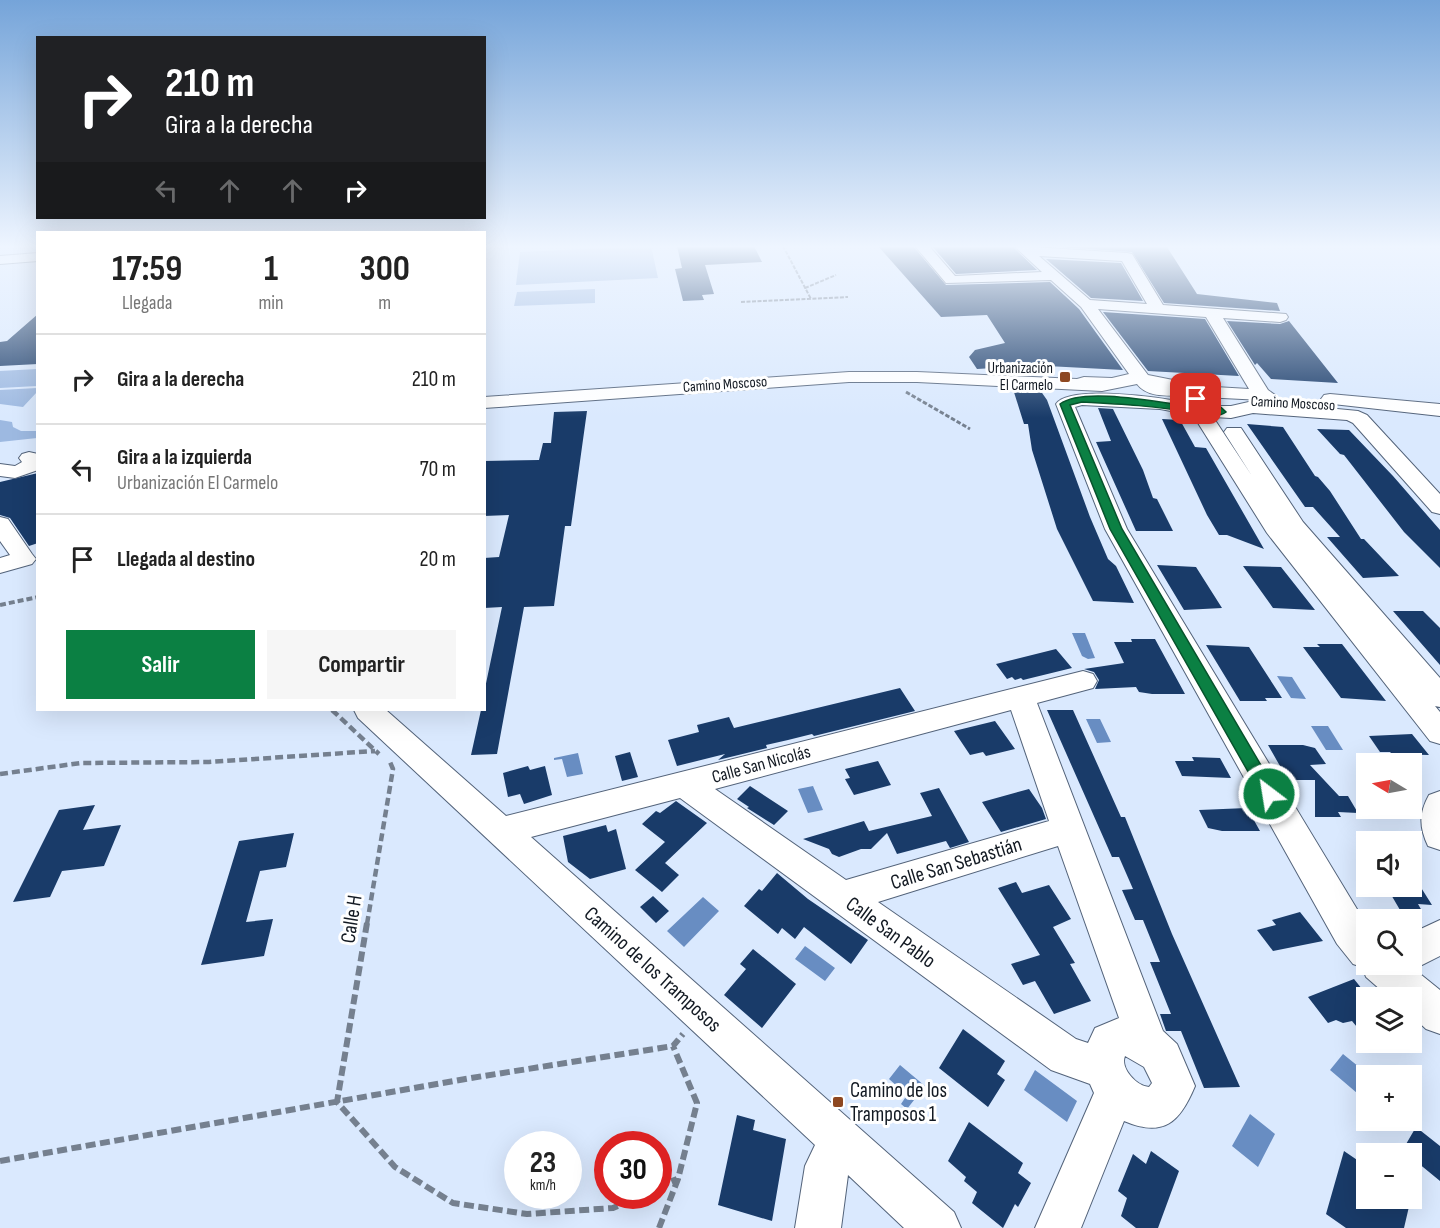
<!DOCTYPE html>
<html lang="es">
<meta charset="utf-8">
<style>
:root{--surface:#fff;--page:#f6f6f6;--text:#222;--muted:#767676;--line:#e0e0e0;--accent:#0b8043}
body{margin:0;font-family:"Sofia Sans Condensed",sans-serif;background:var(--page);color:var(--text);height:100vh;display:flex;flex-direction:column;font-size:22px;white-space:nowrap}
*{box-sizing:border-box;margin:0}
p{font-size:20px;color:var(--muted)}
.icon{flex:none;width:33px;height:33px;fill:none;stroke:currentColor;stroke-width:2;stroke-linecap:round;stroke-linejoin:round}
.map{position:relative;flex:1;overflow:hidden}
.details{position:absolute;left:36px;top:231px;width:450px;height:480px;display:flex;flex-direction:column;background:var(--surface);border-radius:0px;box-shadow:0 6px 24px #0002}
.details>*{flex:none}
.banner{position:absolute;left:36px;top:36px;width:450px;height:183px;border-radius:0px;box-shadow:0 6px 24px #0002;background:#202124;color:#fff;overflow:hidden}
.needle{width:39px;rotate:280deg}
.fabs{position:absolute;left:1356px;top:753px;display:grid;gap:12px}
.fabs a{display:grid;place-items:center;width:66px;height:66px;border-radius:0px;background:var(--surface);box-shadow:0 6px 24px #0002;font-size:30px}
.speed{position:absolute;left:504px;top:1131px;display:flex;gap:12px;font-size:30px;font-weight:700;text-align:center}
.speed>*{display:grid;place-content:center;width:78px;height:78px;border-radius:50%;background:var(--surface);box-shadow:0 6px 24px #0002;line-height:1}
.speed small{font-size:15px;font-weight:400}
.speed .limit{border:9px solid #d22;background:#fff;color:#111}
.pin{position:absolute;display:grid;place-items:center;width:51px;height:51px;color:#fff;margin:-26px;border-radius:12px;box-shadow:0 3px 9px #0006}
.me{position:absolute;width:66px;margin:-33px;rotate:329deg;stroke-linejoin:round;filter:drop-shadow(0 0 4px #0008)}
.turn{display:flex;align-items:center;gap:21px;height:126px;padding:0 30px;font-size:27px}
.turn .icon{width:78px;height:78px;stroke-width:2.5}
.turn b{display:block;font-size:42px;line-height:51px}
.lanes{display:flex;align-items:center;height:57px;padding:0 30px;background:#0003;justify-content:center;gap:30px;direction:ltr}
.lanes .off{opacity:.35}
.eta{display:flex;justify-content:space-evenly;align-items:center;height:102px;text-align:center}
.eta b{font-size:36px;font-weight:700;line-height:42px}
.cta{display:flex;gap:12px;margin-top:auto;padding:12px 30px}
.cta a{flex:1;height:69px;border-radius:0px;background:var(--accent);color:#fff;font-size:24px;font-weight:700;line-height:69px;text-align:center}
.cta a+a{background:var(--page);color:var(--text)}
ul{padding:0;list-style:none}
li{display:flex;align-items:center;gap:18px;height:90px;padding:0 30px;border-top:2px solid var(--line)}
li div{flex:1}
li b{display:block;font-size:22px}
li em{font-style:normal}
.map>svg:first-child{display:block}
.green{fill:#9db9e1}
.water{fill:#688dc2}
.building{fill:#193b69}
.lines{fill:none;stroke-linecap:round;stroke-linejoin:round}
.minor-casing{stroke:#53637a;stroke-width:2}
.path-far4{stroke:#75808f;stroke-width:2;stroke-dasharray:4 1.5;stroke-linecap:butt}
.path-far3{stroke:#75808f;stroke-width:3;stroke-dasharray:4.5 2;stroke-linecap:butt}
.path-far2{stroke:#75808f;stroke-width:4;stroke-dasharray:6 3;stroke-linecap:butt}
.path-far1{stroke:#75808f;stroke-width:4.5;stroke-dasharray:8 4;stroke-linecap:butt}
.path{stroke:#75808f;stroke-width:6;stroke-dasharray:10 4.5;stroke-linecap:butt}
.minor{fill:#fff;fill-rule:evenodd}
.route{fill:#0b8043;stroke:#07532c;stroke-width:1.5}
.poi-dot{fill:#8e4821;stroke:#fff;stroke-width:2}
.labels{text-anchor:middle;stroke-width:6;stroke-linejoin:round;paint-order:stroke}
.far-poi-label{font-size:15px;fill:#121922;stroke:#fff;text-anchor:end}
.far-street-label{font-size:15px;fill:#121922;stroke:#fff}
.street-label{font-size:18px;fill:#121922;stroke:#fff}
.near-street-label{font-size:21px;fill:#121922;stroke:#fff}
.near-poi-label{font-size:21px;fill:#121922;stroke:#fff;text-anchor:start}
</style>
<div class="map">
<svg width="1440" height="1228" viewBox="0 0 1440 1228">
<rect width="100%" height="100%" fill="#dae9fe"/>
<path class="green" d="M651,246L658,278L516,285L520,252Z
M595,289V303L514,306L517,292Z
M37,369V386L0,388V371Z
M37,388V392L23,407L0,404V390Z
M0,420L12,422L13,427L21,431H37V438L0,442Z"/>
<path class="water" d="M1072,633H1085L1095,658L1088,659L1082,656Z
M1277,676L1292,677L1306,699L1291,698Z
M1086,719H1100L1111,742L1097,743Z
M1311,726H1328L1343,750H1326Z
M578,753L583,774L567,777L562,759L554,760V758Z
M813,786L823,810L808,813L798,789Z
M703,897L719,911L684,947L667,931Z
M805,946L835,968L825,981L795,959Z
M1343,1054L1369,1075L1366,1076V1095L1364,1099L1330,1070Z
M900,1065L925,1086L907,1109L901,1104L907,1095L889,1079Z
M1035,1070L1077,1101L1067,1122L1024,1090Z
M1250,1114L1275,1134L1258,1167L1232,1146Z"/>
<path class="building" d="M677,246H754L762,262L705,265L714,294L702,295L704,300L683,301L675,269L682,268Z
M878,246H913L946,285L1050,282L1079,309L1123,370L1028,365L1033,375L1011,374L1010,367L977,369L969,357L975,350L1005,343L987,315L941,317Z
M932,246H1012L1037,270L956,274Z
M1044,246L1167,247L1197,294L1277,303L1280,311L1164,303L1132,252Z
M1046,259L1121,263L1143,301L1091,298Z
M1103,312L1205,319L1239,376L1148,371Z
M38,314V364L0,366V342L7,341Z
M1227,321L1280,324L1289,321L1338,383L1271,379L1257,363L1255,365Z
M1013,389L1040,390L1047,400L1090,517L1108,559L1116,566L1134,603L1093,601L1057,529L1032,450L1028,424H1024Z
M1098,408L1113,409L1143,470L1153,498L1157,499L1173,531H1136L1096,442L1111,441Z
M587,411L571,526H565L554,606L524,607L497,754L471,755L481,710H484V693L502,607L484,608V558L499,557L509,515L484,516V461L539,460L543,443H551L554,412Z
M1162,419L1180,420L1195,447L1206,448L1264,549L1227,535H1219L1207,515Z
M1247,424L1283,427L1315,476L1318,477L1330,491L1361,539H1364L1399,576L1363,578L1327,537H1340L1313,507H1305Z
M1317,429L1349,430L1393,476L1440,530V568L1404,532L1344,455L1340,454Z
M38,473V543L29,546L10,518L0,515V482Z
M1157,565L1196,567L1222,608L1184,610Z
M1243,566L1281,567L1315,610L1273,608Z
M1393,611H1423L1440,628V665Z
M1131,639H1155L1185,694H1152L1139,692L1136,687L1095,689L1099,680L1094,672L1084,669L1124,663L1114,642H1132Z
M1317,644H1342L1386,701L1341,698L1303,647H1320Z
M1206,645L1249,647L1282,698H1265L1267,701H1240Z
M1056,649L1072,668L1023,680L1021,678L1015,680L1012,677L1007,679L996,664Z
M900,688L915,711L814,736L812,734L788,740L766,745L767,748L718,760L725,754L677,766L668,740L699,732L697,725L729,717L734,728Z
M1047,710H1073L1121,817H1125L1172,934L1240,1087L1204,1088L1181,1031H1166L1160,1014H1171L1150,962H1160L1143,920H1135L1122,890L1133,889L1119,857H1112Z
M995,721L1015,749L986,756L983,752L970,755L954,731Z
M1412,734L1429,755L1392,754L1390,752H1380L1369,736Z
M1268,745H1303L1315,748L1326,764L1310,765L1339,796H1348L1358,813L1338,812L1341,817H1315V780H1288Z
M630,752L638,777L622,781L615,756Z
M1192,757L1220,758L1231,778L1182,776L1175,761H1194Z
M878,761L891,785L854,795L845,779L850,778L845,769Z
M528,766L530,770L545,766L552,795L524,804L520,794L508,797L503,773Z
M750,786L788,811L774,825L747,808L749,807L737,799Z
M939,788L969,842L950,848L946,841L897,854L887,833L871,849H861L839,857L832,854L829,849L803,839L864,821L869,831L932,816L920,793Z
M1029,789L1042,808L1046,819L1001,832L982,802Z
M676,801L707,823L665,863L679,875L662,892L635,870L665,842L642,824L656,811L660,813Z
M95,805L83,830L121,825L104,866L62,871L50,897L13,902L59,810Z
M1247,808L1260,831H1222L1208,828L1199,810Z
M606,825L608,832L616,829L626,869L590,879L568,862L563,836Z
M294,833L286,867L260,871L246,922L273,919L264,956L201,965L239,841Z
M777,873L808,899L868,940L851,964L804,927L795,939L782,928L778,934L744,906L759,889L762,891Z
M1016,882L1022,893L1049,885L1071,919L1053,927L1075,963L1070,964L1091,1001L1054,1014L1035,981L1023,985L1011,964L1040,955L998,888Z
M1386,886H1420L1432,905L1418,904L1422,911L1400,910Z
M653,896L669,911L656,923L640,907Z
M1300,912L1323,941L1273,951L1257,930L1276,925L1272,920Z
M753,949L796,984L762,1028L724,995L746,969L740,964Z
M1354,979L1366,994V1038L1352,1021L1343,1023L1336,1020L1328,1023L1308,997Z
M963,1029L1005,1061L997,1074L1005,1080L988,1107L939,1068Z
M737,1115L755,1120L753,1130L786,1139L772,1221L718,1205Z
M969,1122L1023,1163L1018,1173L1031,1183L1018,1207L1015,1204L1003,1228L972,1203L977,1192L964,1181L966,1177L948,1161Z
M1416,1127L1440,1146V1181L1412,1158V1154L1402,1151Z
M1151,1151L1179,1171L1158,1228H1136L1121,1216L1127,1198L1118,1191L1133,1154L1146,1164Z
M1344,1151L1366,1166V1198H1411L1404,1228H1346L1326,1214Z"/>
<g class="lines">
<defs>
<path id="minor" d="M915,246H929L955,276L1042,272L1014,246L1127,253L1132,254L1163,305L1286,314L1288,317L1286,320L1280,322L1223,318L1268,390L1275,395L1272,399L1262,400L1203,397L1207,406H1231L1253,401L1358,411L1367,415L1440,494V514L1432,512L1353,423L1347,420L1253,413L1231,418L1213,417L1252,476L1224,432L1227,428H1241L1303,522L1440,678V707L1435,706L1440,712V744L1430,741L1267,533L1193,415L1160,409L1082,405L1075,407L1127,529L1366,924V964H1412V933L1440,920V956L1414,969L1440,990V1034L1426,1029L1412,1016V998H1390L1366,977L1362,967L1353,964L1337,944L1105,529L1056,404C1070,384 1164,398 1188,403L1189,396C1172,395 1148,399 1137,384L1102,391L917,382H849L484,408V397L849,372H917L1077,379L1084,377L1112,378L1129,374L1081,307L1051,280L946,283ZM1039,256L1122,261L1147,304L1090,300ZM1098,309L1206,317L1249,389L1181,385L1178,381L1148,375Z
M38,253V261L0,264V256Z
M1330,394L1440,404V416L1324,403L1321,399L1324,395Z
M29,452L38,454V470L15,478L0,476V464L15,466L22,462L19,458L22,454Z
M0,517L8,519L32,554L36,559L32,564L0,573V558L10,555L0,541Z
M1083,671L1093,674L1097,681L1093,688L1037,703L1163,1031L1177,1044L1195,1086C1180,1122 1164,1138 1124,1121L1081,1228H1035L1094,1093L1090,1084L1051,1070L680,798L531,837L954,1212L961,1228H904L848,1175L841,1228H795L805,1166L815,1145L358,718L354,710H386L506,816ZM1011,710L1049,821L846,880L715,789ZM1058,846L1119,1018L1095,1028L1088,1043L1076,1039L878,902ZM1125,1056L1144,1067L1152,1083L1149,1087C1136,1086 1120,1068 1125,1056Z
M1440,791V850L1428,846C1419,827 1419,813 1429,795Z"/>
</defs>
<use href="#minor" class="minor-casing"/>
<path class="path-far4" d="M783,246L811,299
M805,288L836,275
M741,302L848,297"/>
<path class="path-far3" d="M906,392L970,429"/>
<path class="path-far2" d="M0,605L38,597"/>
<path class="path-far1" d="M332,710L379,754
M0,774L81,763L209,762L375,751
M367,924L393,769L390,762"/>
<path class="path" d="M367,923L337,1102L395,1167L453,1203L527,1214L613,1208L640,1196
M0,1161L471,1078L673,1046L683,1034
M658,1187L677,1179
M659,1228L678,1179L697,1103L673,1046"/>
<use href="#minor" class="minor"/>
</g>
<linearGradient id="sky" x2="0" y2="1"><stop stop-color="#75a4d9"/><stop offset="0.59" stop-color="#eef5ff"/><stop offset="1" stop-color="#eef5ff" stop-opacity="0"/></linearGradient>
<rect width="1440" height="418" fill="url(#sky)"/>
<path class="route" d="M1197,395L1211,398L1226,412C1219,418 1204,415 1195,413C1157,406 1120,404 1082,402L1070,405L1122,529L1275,789L1277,794L1275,798L1269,800L1263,798L1110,529L1060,404C1086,384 1178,407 1212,409L1201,401L1193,402L1191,399Z"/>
<g class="poi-dot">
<rect x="1059" y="371" width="12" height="12" rx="3"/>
<rect x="832" y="1096" width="12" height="12" rx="3"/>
</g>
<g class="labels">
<g class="far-poi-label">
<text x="1053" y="373">Urbanización<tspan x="1053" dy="17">El Carmelo</tspan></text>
</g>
<g class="far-street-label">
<text transform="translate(725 384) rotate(-4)" y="5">Camino Moscoso</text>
<text transform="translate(1293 403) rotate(3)" y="5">Camino Moscoso</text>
</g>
<g class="street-label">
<text transform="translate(761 764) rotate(-15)" y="6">Calle San Nicolás</text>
</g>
<g class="near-street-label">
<text transform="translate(956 863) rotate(-17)" y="7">Calle San Sebastián</text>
<text transform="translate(351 919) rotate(-81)" y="7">Calle H</text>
<text transform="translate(891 932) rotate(36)" y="7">Calle San Pablo</text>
<text transform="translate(653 969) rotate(42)" y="7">Camino de los Tramposos</text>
</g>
<g class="near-poi-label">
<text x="850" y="1097">Camino de los<tspan x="850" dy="24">Tramposos 1</tspan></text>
</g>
</g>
</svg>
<div class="fabs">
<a><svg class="needle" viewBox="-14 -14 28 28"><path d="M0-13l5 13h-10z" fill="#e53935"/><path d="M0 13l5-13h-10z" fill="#767676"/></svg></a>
<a><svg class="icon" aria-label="sound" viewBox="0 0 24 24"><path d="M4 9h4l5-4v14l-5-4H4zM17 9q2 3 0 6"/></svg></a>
<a><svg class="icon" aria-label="search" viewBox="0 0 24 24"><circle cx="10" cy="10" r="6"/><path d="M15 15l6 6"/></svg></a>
<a><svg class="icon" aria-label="layers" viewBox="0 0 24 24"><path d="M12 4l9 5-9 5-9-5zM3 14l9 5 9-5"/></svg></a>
<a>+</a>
<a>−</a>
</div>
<div class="speed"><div>23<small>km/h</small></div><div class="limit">30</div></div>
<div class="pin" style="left:1196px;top:399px;background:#d93025"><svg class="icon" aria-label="arrive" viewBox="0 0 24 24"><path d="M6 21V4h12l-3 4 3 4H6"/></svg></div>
<svg class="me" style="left:1269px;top:794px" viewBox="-20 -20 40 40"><circle r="17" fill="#0b8043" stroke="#fff" stroke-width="3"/><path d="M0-11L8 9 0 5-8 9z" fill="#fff"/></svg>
<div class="banner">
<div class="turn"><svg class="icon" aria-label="right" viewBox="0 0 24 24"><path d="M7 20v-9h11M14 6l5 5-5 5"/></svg><div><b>210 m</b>Gira a la derecha</div></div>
<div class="lanes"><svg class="icon off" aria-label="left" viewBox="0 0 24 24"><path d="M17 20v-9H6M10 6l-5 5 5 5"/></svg><svg class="icon off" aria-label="ahead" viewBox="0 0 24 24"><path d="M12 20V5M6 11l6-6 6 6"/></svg><svg class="icon off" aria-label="ahead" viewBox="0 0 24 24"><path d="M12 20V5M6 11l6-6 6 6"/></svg><svg class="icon" aria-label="right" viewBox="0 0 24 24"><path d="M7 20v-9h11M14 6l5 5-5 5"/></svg></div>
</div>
<section class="details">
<div class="eta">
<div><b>17:59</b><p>Llegada</p></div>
<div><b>1</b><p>min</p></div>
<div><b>300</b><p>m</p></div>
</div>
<ul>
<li><svg class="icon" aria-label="right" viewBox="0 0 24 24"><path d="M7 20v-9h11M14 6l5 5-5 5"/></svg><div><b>Gira a la derecha</b></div><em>210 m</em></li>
<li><svg class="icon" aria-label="left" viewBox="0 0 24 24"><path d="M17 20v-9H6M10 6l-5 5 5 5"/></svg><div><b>Gira a la izquierda</b><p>Urbanización El Carmelo</p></div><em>70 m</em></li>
<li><svg class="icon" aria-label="arrive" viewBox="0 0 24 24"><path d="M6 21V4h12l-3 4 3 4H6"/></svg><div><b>Llegada al destino</b></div><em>20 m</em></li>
</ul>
<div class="cta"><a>Salir</a><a>Compartir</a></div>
</section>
</div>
